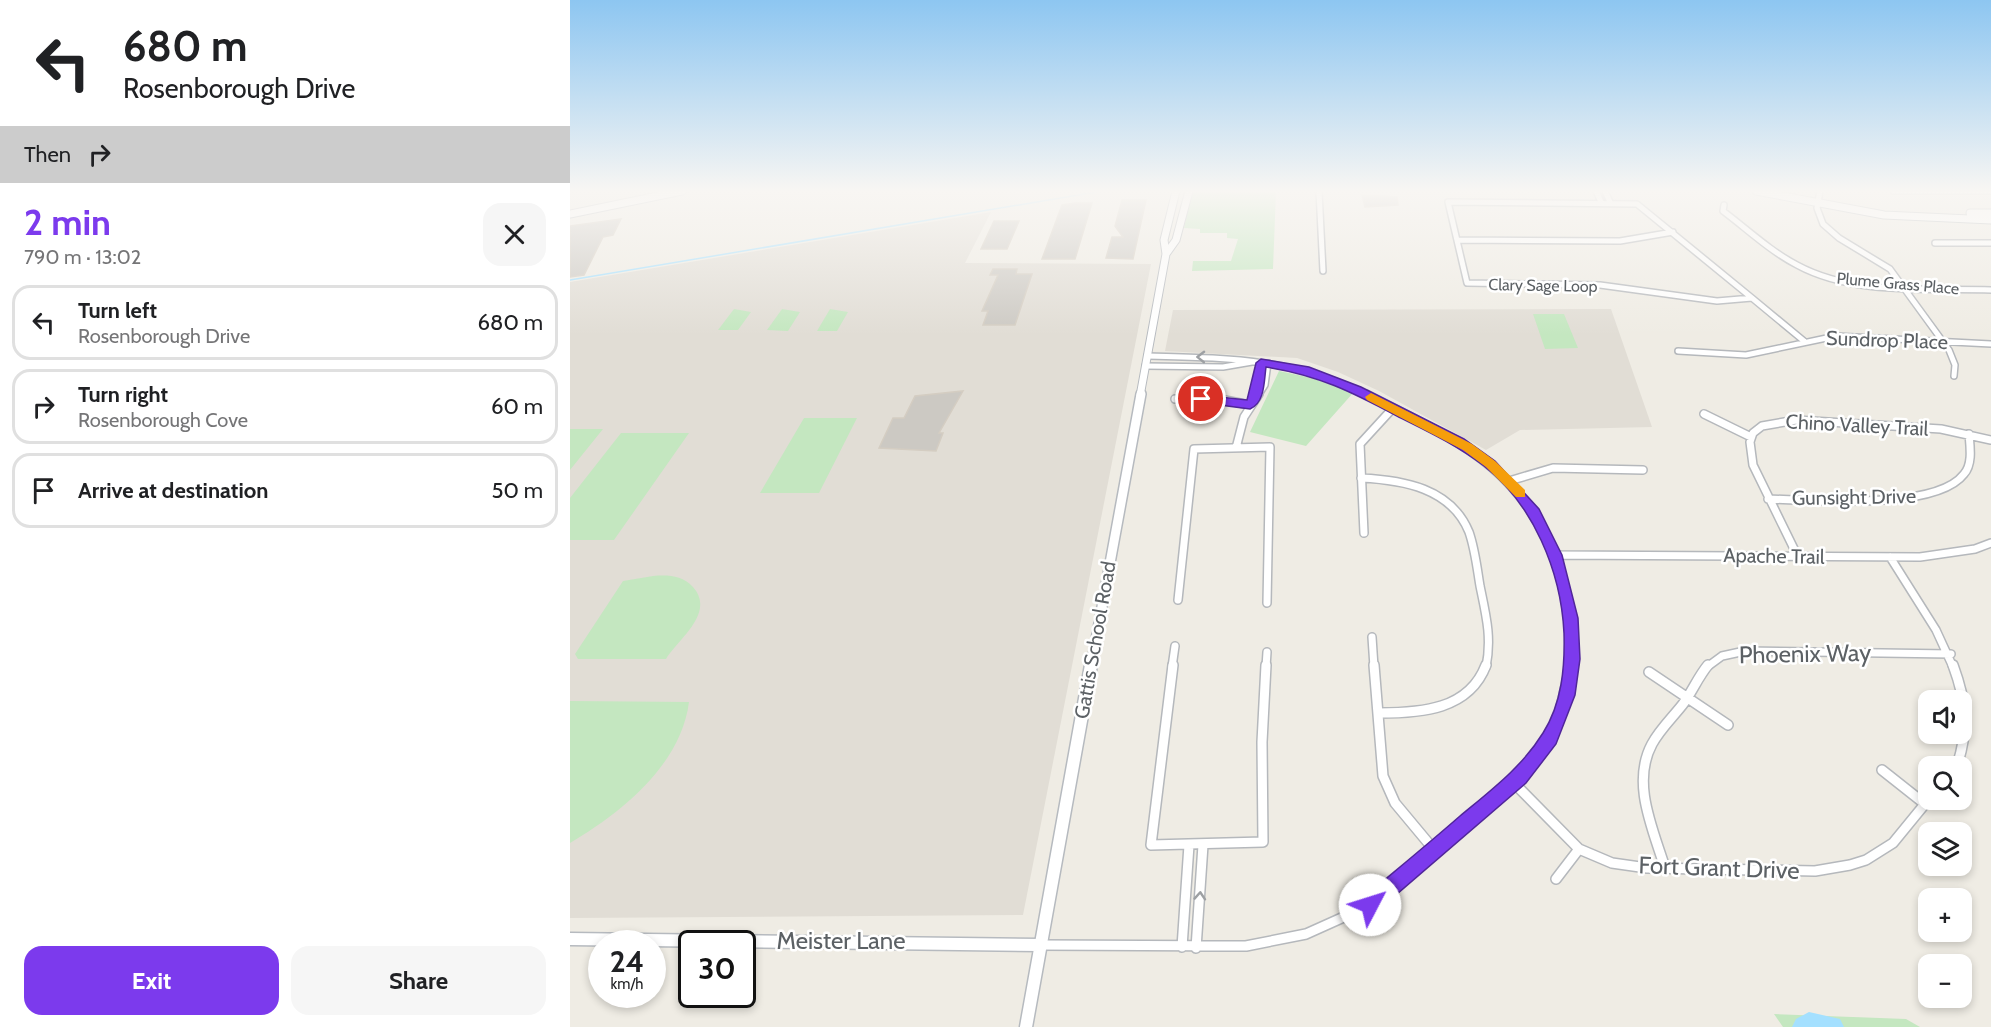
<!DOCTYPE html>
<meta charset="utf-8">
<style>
:root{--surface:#fff;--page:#f6f6f6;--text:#202124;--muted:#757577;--line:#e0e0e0;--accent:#7c3aed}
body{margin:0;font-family:Cabin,sans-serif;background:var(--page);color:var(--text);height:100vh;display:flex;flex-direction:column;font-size:22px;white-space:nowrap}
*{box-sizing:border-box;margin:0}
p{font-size:20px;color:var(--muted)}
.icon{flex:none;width:33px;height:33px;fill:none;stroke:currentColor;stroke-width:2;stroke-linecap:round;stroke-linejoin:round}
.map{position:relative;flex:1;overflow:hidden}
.sheet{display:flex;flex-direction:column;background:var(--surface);width:570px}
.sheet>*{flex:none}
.guide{background:#fff;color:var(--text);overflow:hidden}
.controls{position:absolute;left:1348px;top:690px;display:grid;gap:12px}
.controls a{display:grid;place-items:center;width:54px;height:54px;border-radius:12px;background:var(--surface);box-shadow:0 3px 9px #0003;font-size:30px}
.speed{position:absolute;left:18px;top:930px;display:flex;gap:12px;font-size:30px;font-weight:700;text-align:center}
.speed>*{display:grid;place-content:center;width:78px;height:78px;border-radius:50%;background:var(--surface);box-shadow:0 3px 9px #0003;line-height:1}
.speed small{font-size:15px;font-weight:400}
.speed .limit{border:3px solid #111;border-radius:9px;background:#fff;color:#111}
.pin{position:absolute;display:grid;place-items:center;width:51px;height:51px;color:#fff;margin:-26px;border:3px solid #fff;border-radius:50%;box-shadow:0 2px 6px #0007}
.me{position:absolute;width:66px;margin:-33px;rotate:50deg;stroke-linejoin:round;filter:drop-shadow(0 0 4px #0008)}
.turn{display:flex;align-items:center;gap:21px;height:126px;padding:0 24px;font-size:27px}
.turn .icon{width:78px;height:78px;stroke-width:2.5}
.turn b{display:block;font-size:42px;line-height:51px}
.then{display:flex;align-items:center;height:57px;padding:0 24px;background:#0003;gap:12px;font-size:22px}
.round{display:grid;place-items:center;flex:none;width:63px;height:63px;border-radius:18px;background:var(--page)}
.overview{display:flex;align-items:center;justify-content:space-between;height:102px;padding:0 24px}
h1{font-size:36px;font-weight:700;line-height:45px;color:var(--accent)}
.primary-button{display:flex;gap:12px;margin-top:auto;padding:12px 24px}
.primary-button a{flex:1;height:69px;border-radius:18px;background:var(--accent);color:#fff;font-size:24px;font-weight:700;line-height:69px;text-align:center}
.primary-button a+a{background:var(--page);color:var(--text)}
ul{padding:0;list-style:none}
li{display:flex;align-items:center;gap:18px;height:75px;margin:0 12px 9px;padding:0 12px;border:3px solid var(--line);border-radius:18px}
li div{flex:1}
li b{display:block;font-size:22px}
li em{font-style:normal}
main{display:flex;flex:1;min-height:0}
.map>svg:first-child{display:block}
.education{fill:#e1ddd5}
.green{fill:#c4e7c0}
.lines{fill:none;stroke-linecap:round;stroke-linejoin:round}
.stream{stroke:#a4e0ff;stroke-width:1.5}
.river{fill:#a4e0ff;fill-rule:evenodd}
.building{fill:#ccc9c3;stroke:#d4cdc2;stroke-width:1.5}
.street-far2-casing{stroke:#b5b8bc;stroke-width:8}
.street-far1-casing{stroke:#b5b8bc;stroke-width:10}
.street-casing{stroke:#b5b8bc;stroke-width:12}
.secondary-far2-casing{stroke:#b6babf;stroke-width:9}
.secondary-far1-casing{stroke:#b6babf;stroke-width:12}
.secondary-casing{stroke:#b6babf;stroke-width:15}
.street-far2{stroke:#fff;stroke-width:5}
.street-far1{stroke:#fff;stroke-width:7}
.street{stroke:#fff;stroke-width:9}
.secondary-far2{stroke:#fff;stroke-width:7}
.secondary-far1{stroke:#fff;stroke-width:9}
.secondary{stroke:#fff;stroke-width:12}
.oneway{stroke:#9da0a3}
.route{fill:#7c3aed;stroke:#51269a;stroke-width:1.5}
.slow{fill:#f59e0b}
.labels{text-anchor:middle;stroke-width:5;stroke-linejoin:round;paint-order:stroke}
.far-street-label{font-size:16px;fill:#5c6165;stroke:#fff}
.street-label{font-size:20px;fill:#5c6165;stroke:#fff}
.near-street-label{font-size:24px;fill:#5c6165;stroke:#fff}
</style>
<main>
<section class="sheet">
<div class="guide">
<div class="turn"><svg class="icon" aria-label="left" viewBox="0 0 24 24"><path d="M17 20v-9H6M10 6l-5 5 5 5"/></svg><div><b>680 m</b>Rosenborough Drive</div></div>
<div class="then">Then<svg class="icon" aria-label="right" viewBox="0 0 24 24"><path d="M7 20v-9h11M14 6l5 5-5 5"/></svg></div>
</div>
<div class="overview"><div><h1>2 min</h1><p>790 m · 13:02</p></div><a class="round"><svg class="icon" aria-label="close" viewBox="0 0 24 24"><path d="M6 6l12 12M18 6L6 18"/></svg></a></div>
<ul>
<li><svg class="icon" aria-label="left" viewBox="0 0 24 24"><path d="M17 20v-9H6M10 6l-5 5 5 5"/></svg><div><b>Turn left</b><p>Rosenborough Drive</p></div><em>680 m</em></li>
<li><svg class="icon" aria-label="right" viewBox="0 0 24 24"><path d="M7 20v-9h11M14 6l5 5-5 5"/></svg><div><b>Turn right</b><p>Rosenborough Cove</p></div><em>60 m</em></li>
<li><svg class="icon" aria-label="arrive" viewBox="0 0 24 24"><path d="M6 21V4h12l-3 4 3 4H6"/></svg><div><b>Arrive at destination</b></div><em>50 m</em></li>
</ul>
<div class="primary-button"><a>Exit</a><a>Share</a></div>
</section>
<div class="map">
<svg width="1421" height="1027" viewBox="0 0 1421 1027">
<rect width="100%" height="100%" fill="#efece4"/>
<path class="education" d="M421,212L395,263L581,264L453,915L0,918V282Z
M1041,309L1082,427L950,430L916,450L809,391L768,372L727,358L595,351L603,310Z"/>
<path class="green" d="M622,191H706L703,269L622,271L623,261H661L668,239L657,238V233H630V229L614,228Z
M164,309L181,312L168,330H148Z
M212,309L230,312L218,331L197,330Z
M260,309L278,312L267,331H247Z
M963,314H994L1008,348L975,349Z
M709,371L742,378L783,393L736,446L680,432Z
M234,418H287L249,493H190Z
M0,429H33L0,470Z
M51,433H119L44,540H0V498Z
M83,576C98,575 112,575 123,587C146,613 108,639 96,659H8L5,654L53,581Z
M0,701L119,702C111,765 51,813 0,843Z
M1204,1014L1336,1019L1350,1027H1213Z"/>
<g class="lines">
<path class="stream" d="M0,280L532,191"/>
<path class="river" d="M1239,1012L1270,1019L1274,1027H1222L1226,1019Z"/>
</g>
<path class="building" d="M792,195L827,197L828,205L795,207Z
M552,200H576L563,259L536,258L542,237H553L545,226Z
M505,203H522L505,259H472L492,205Z
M51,219L43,235L33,237L14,275L0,277V226Z
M424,221H449L437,249H411Z
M423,269H447L446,274H462L445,325H413L418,311H412L428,275H420Z
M393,391L369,433H373L366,451L309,448L323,418H334L345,396Z"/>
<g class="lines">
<defs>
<path id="street-far2" d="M749,191L753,271
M1026,191L1031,202
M1035,191L1040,202
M1250,191L1247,208L1253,224L1269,238L1320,269L1379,350L1385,365L1384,376
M1323,191H1421
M878,202L1067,204L1182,298L1147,301L1030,285L897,283Z
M1154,205L1153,211C1177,229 1200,251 1227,265C1284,296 1359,288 1421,290
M887,240L1050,241L1103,232
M1365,243H1421
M1182,298L1234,341
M1108,351L1176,355L1266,336L1421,344
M577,356C659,358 724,358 799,396
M575,366L653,367L682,362
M685,396L691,363
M688,396L695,385L698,363"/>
<path id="street-far1" d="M796,394C888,441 955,467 989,573C999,604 1004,635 1001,667
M605,399L655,400L680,405
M1134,414L1181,437
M666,448L674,417L689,394
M791,478C833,480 881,488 899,532C905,549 907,568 910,586C916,615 922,638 916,667
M939,481L983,468L1073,470
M1198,499C1242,500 1366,511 1394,474C1403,464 1400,446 1399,434
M794,533L790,444L823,408
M985,555L1350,557L1405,549L1421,543
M1228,557L1183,465L1180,442L1183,433L1192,426L1226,420L1371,429L1421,440
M1320,557L1366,630L1383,667
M608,600L624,449L700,447L697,603
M802,637L804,667
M602,667L605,646
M696,667L697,652
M1137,667L1152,656L1175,651L1381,654"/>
<path id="street" d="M603,665L581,845L693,842L692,742L696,665
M804,665L813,776L825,803L865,851
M1383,665C1397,703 1399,728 1387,766
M1079,672L1158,725
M809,713C851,713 899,710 916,665
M1312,770L1355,804
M944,783L1009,849L1042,863L1077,868L1245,871L1280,865L1296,860L1323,843L1359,799
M1095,868C1083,829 1061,783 1082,744C1090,729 1103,717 1113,704C1122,692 1128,677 1138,665
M986,879L1009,849
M470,945L676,946L736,934L785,912L853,861L932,793L959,767L980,737L988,720L1001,665
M612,947L619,845
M626,948L633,845"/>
<path id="secondary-far2" d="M1186,191L1314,215L1421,220
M1400,213H1421
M0,214L112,191
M596,254L606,240L619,191
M570,396L596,254L594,240L606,191"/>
<path id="secondary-far1" d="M521,667L571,394"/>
<path id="secondary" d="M0,939L470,945
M456,1027L521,665"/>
</defs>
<use href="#street-far2" class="street-far2-casing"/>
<use href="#street-far1" class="street-far1-casing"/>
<use href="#street" class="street-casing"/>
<use href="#secondary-far2" class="secondary-far2-casing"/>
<use href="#secondary-far1" class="secondary-far1-casing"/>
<use href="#secondary" class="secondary-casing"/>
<use href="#street-far2" class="street-far2"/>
<use href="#street-far1" class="street-far1"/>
<use href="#street" class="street"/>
<use href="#secondary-far2" class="secondary-far2"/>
<use href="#secondary-far1" class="secondary-far1"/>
<use href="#secondary" class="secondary"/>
</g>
<defs><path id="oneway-chevron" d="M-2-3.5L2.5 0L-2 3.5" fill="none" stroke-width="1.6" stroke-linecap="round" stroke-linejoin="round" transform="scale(1.5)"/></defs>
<g class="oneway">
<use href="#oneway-chevron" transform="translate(631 357) rotate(-179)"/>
<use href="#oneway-chevron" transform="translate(630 896) rotate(-86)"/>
</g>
<linearGradient id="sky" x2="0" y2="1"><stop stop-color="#8dc6f1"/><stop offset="0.57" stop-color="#f8f6f3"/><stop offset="1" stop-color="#f8f6f3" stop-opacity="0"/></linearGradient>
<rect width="1421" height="335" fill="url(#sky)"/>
<path class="route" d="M691,359L739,367L791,387L894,439L925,461L969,509L992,555L1008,618L1010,659L1005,695L986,744L956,783L806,912L800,915L793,912L790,905L793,898C825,871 858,844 890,816C920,791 952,767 973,733C992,703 995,667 994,633C991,571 963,504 914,466C887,445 857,431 827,416C782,392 748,375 696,367C694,381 695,403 680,409L627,402L625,399L631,395L677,400L686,363Z"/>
<path class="slow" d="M801,393L902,444L925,461L955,490V497H946L916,467L893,450L797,400L795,397Z"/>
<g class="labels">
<g class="far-street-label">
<text transform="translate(1328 283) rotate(5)" y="6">Plume Grass Place</text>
<text transform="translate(973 285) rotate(1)" y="6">Clary Sage Loop</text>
</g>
<g class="street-label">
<text transform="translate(1317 340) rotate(2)" y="7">Sundrop Place</text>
<text transform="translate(1287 425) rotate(3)" y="7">Chino Valley Trail</text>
<text transform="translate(1284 497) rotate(-1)" y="7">Gunsight Drive</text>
<text transform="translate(1204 556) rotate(1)" y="7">Apache Trail</text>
<text transform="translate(525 640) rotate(-80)" y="7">Gattis School Road</text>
</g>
<g class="near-street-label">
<text transform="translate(1235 654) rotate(-1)" y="8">Phoenix Way</text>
<text transform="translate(1149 868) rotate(2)" y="8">Fort Grant Drive</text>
<text x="271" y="949">Meister Lane</text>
</g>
</g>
</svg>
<div class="controls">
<a><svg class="icon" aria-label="sound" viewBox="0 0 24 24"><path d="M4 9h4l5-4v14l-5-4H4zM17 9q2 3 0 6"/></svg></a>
<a><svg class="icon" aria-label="search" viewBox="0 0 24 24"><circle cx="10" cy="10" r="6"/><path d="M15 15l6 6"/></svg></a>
<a><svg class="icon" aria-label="layers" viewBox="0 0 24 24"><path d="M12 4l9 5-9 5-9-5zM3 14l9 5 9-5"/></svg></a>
<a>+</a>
<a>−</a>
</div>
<div class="speed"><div>24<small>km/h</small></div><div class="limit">30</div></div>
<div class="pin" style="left:631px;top:399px;background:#d93025"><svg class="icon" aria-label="arrive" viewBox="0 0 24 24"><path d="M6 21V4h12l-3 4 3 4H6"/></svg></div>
<svg class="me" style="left:800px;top:905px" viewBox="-20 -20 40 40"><circle r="19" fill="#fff"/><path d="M0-13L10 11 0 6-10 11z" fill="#7c3aed"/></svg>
</div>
</main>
